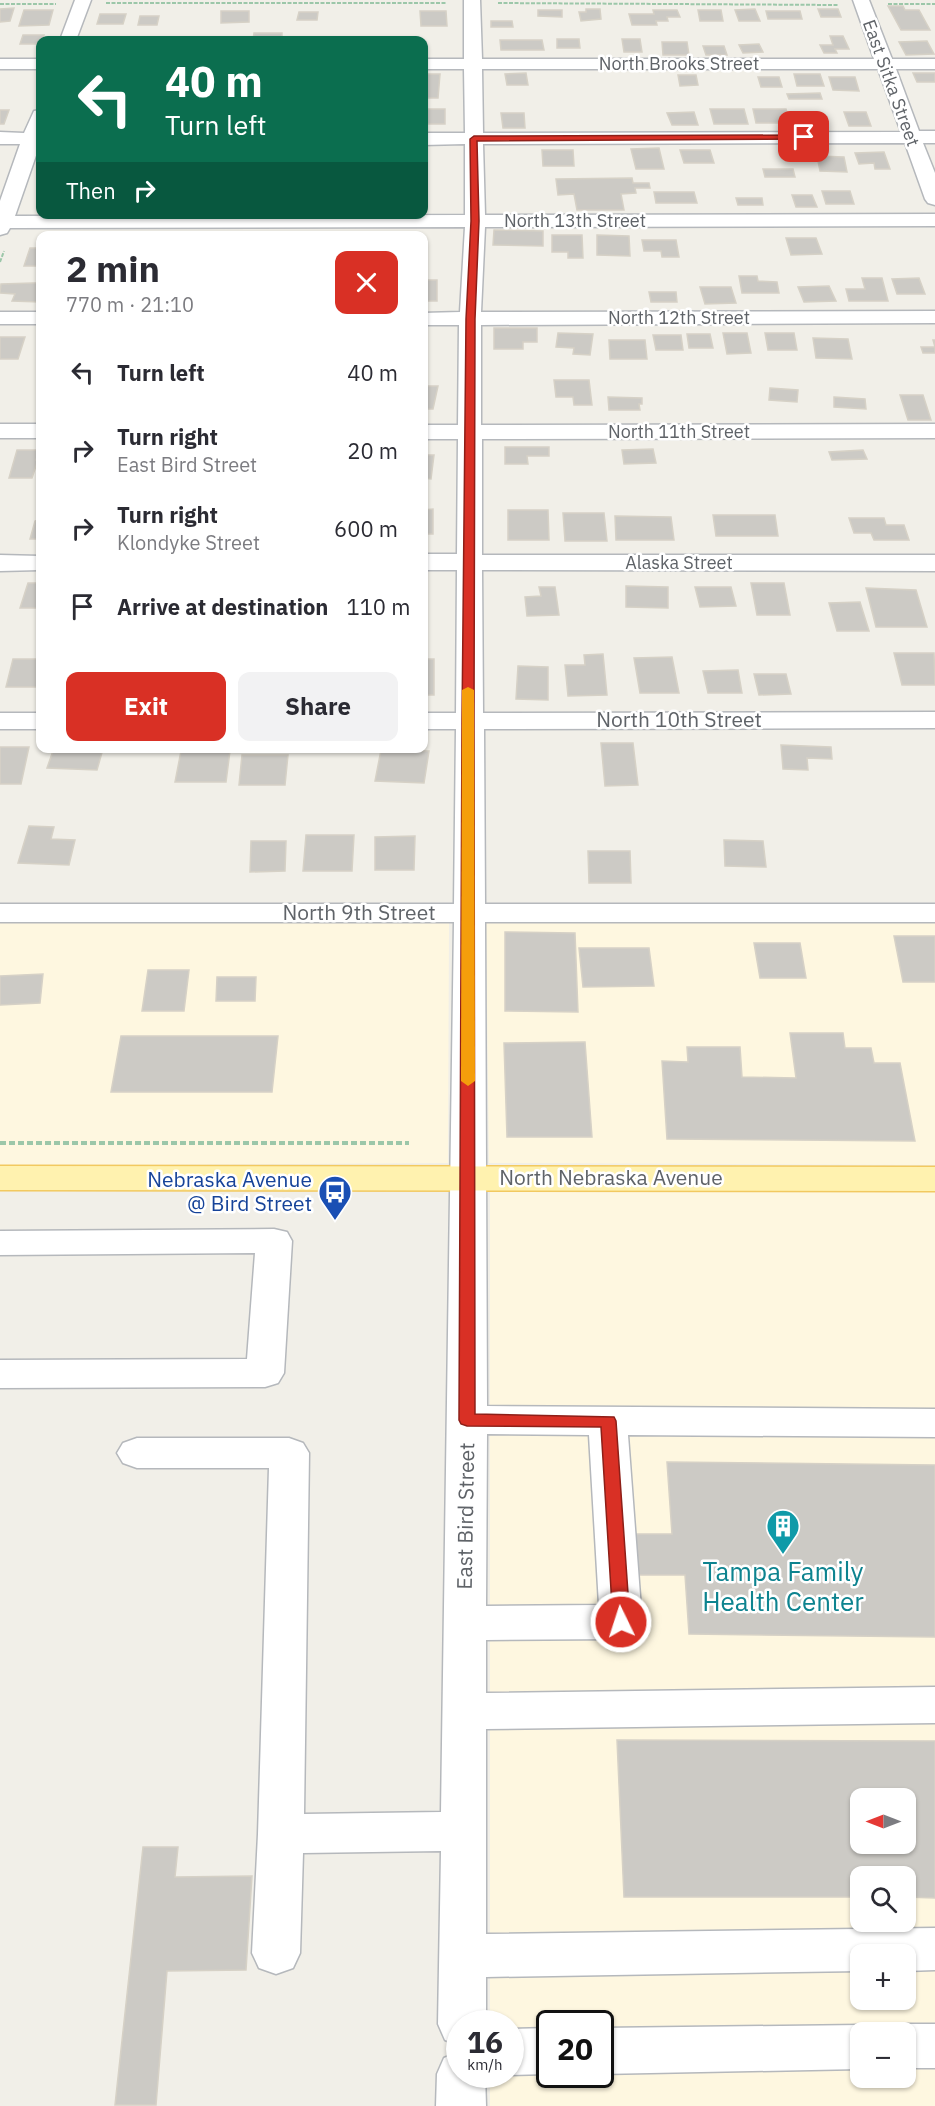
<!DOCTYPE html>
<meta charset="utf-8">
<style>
:root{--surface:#fff;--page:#f2f2f3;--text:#2b2b33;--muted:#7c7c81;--accent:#d93025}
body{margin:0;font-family:"IBM Plex Sans",sans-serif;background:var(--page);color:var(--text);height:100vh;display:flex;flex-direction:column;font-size:22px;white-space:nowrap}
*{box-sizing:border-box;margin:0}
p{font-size:20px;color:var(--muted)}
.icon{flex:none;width:33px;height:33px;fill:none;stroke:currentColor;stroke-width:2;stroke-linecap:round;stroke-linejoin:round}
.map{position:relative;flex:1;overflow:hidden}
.drawer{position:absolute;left:36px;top:231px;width:392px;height:522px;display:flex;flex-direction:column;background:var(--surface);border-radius:12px;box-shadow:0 2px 4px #0004}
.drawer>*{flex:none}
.top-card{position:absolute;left:36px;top:36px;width:392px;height:183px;border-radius:12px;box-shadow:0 2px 4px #0004;background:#0b6e4f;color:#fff;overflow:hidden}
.needle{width:39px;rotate:270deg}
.controls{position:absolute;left:850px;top:1788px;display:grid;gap:12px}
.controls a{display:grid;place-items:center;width:66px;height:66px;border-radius:12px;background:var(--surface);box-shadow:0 2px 4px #0004;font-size:30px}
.speed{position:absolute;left:446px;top:2010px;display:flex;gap:12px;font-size:30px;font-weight:700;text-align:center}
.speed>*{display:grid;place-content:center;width:78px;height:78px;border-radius:50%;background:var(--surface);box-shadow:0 2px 4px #0004;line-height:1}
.speed small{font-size:15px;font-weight:400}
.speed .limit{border:3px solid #111;border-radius:9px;background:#fff;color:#111}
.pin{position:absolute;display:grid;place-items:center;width:51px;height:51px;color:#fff;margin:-26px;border-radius:12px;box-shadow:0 3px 9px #0006}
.me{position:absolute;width:66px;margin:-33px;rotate:356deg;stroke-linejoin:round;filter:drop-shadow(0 0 4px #0008)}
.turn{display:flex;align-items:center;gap:21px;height:126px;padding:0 30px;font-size:27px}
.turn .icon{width:78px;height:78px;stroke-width:2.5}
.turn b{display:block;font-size:42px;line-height:51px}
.then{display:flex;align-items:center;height:57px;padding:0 30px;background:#0003;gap:12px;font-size:22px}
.round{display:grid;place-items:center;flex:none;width:63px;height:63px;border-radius:12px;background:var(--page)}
.head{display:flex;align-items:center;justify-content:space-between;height:102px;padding:0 30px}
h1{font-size:36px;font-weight:800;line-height:45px}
.cta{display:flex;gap:12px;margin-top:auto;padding:12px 30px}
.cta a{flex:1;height:69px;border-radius:12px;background:var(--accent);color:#fff;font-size:24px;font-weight:800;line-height:69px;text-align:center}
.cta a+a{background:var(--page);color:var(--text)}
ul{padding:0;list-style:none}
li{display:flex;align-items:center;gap:18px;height:78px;padding:0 30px}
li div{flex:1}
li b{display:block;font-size:22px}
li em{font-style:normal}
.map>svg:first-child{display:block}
.commercial{fill:#fef7e0;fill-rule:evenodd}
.building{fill:#cccac5;stroke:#d6d1c6;stroke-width:1.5;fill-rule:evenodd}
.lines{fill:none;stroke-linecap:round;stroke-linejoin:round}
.minor-casing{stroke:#b5b8bc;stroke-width:3}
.major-casing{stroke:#f2c960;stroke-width:3}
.path-far1{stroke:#9cc7a9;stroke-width:2;stroke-dasharray:4 1.5;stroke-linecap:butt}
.path{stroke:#9cc7a9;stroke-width:4;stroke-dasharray:6 3;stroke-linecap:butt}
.minor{fill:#fff;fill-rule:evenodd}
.major{fill:#fff2af;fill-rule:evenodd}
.route{fill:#d93025;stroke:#8d1f18;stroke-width:1.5}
.slow{fill:#f59e0b}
.labels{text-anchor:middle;stroke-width:5;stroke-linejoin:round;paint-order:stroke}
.far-street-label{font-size:18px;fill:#5f6368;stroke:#fff}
.street-label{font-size:21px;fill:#5f6368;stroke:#fff}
.transit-label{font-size:21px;fill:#164399;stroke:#fff;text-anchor:end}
.near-culture-label{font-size:26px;fill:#0d838f;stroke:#fff}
</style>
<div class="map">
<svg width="935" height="2106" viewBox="0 0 935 2106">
<rect width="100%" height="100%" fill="#f1efe8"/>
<path class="commercial" d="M0,923H449L448,1163L0,1166Z
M486,923H935V1165L489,1163Z
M490,1190L935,1191V2106H490V2075L510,2074V2024L490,2023ZM861,1798H906V1844H861ZM861,1876H906V1922H861ZM861,1954H906V2000H861ZM549,2024H600V2074H549ZM861,2032H906V2078H861Z"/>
<path class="building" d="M888,6H903L905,10H919L930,30H901Z
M14,8L10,21L0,22V9Z
M586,9H600L601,19L581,21L579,12H586Z
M755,9L760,21H739L735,10Z
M818,9H838L841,17H821Z
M24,10H53L49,25L19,26Z
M538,10H562V17L538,16Z
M653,10H677L680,17H667L668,21H656L657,25H632L629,14H654Z
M698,10H721L723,21H700Z
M221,11H249V22L221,23Z
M420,11H446L447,26H421Z
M766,11H800L802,19H768Z
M299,12H318L317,20H297Z
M100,14H126L123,24H97Z
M140,16H159L157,25H138Z
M491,21H512L513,27H491Z
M254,33H282V40H253Z
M23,35H44L40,44H20Z
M830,36H843L849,49H835L837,53H824L820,45H833Z
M557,39H579L580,48H557Z
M622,39H640L642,52H624Z
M500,40H542L544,50H501Z
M927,41L934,54L906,55L899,42Z
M662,42H687L689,55H663Z
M759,44L763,52L743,53L739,45Z
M703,46H724L727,55H706Z
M526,73L528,85H507L505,74Z
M913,73H935V82H917Z
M423,74H440L438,98H423Z
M794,74H820L824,86H797Z
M678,75H696L698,85L680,86Z
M758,77H779L782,87H761Z
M829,77H855L859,91L833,90Z
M820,93L822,99H789L787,94Z
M423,109H445V124H423Z
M710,109H744L748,124H714Z
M753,109H786L790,123H756Z
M0,110H9L4,124H0Z
M694,112L698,125H672L667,113Z
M844,112H866L871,126H849Z
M501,113H524L525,128H503Z
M659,148L664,169H636L631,149Z
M542,150H573L574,166H543Z
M680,150H710L714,163H684Z
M884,152L890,169H875L874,163L859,164L855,153Z
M817,156L844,157L847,172L820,171Z
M763,169H793L795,177H765Z
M632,178L633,183H649L650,188H635L636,193L621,194L624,210H577L574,194L558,195L556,179Z
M822,191H850L854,204H826Z
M654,192H694L697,203H656Z
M792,195H812L817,207H796Z
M736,198H762L763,205H738Z
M494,230L543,231V246L493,245Z
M552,235H582L583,258H568V252H552Z
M597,235L629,236L630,256L597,255Z
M786,238H816L822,254L791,255Z
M642,240H676L679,257H662L661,251H644Z
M30,248H40V266H24Z
M739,276H757L758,281L777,282L779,293H742Z
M862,278H882L888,301H849L846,289H865Z
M919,278L925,294H897L892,279Z
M423,280H437V301H423Z
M33,283H40V302L12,301L15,294L0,293L1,284Z
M829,286L836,301L804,302L798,287Z
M700,287H731L736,303L705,304Z
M649,292H676L677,302H651Z
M494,328H537V342H523V349H494Z
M558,333L593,334L590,355L573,354L574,348L556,347Z
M723,333H747L751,353L727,354Z
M765,333H794L797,350H768Z
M687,334H710L713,348H689Z
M653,335H681L683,350H656Z
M0,337H25L18,359H0Z
M813,338L848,339L852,359L816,358Z
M609,340H645L647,359H610Z
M933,340H935V353H923L921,347H935Z
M554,380H589L592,405H574L573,397H556Z
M423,386H438L433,409H423Z
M770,388L798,390L797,402L769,400Z
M900,395H923L931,420H908Z
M608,397L642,398V404H639L640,410H609Z
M834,397L865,399L866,409L834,407Z
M505,447H549V456H527L528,464H505Z
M653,449L656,463L624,464L622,450Z
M17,450H39L36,460H38L32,478H9Z
M863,450L867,459L832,460L829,452Z
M423,455H434L431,479L423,478Z
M433,509V534H423V510Z
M508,510H548L549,540H508Z
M563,513H604L607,541H565Z
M713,515H775L778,536H716Z
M615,516L671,517L674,540H616Z
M849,518H884L886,525H904L909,540H874L871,533H854Z
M40,519V539H30L35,521Z
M28,583H40V608H20Z
M751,583H784L790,615H757Z
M626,586L668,587V608L626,607Z
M539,587H555L559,615L527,616L525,597L541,596Z
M695,587H731L736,606L700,607Z
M866,588L916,590L927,627H876Z
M860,602L869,631H837L829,603Z
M894,653H934L935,685H902Z
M603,654L607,695L568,696L565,665H585L584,655Z
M672,657L679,693H640L634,658Z
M13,659H40V687H6Z
M423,659H434V695H423Z
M518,666L548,667V700L516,699Z
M738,670L742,693H708L703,671Z
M754,674H786L791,694L759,695Z
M601,743H633L638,785L605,786Z
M781,745L831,747L832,759L807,758L808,770L783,769Z
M0,747H29L21,784H0Z
M54,748H92L103,749L97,770L47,768Z
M381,750L429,751L424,783L375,781Z
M181,751H230L226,782H175Z
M242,755H288L285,785H239Z
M29,826L54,827L51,839L75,840L69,865L18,863Z
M306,835H354L352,871H303Z
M415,836L414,870H375V837Z
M724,840L763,841L766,867L725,866Z
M251,841H286L285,871L250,872Z
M588,851H630L631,883H589Z
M505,932L575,933L578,1012L505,1011Z
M894,936H935V982H903Z
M754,943H800L806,978H760Z
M579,948H649L654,986L583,987Z
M148,970H189L184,1011H142Z
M43,974L40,1003L0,1005V976Z
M217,977H256L255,1001H216Z
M790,1033H843L845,1048H871L874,1063H900L915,1141L667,1139L662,1061L688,1062L687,1047H740L742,1077L796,1078Z
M121,1036H278L272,1092H111Z
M585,1042L592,1137H507L504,1043Z
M667,1462L935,1465V1637L689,1634L685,1575H632L630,1534H672Z
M617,1740L935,1741V1898L906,1897V1876H861V1897H624ZM861,1798H906V1844H861Z
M143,1847H178L175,1877L252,1876L246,1970L167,1971L156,2105H115Z"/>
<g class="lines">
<defs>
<path id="minor" d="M75,0H91L76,40H60Z
M464,0H480L482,59H874L853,0H869L892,59H935V69H896L919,131H935V143H923L935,173V205L928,203L925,199L905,143L483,144L485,215L935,214V226L485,227L481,312L935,311V323L481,325V425L935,424V438L482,439V555H935V571L482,570L483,713L935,712V728L484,729L485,904H935V922H485L487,1406L935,1409V1437L628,1435L642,1622L636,1634L621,1639L486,1640V1693L935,1687V1723L486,1729V1934L935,1928V1970L906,1971V1954H861V1971L486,1977V2024H459V2045L445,2040L438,2024L441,1851L303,1853L300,1953L293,1968L276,1974L259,1968L252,1953L258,1834L269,1468H137L123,1463L117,1453L123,1443L137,1438H289L303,1443L309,1453L304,1814L441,1812L454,922H0V904H454L456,729H423V713H456L457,570H423V554H457L458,439H423V425H458L459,325H423V313L460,312L465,227L10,228L7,233L0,235V201L20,144H0V132L24,133L34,111L40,110V144L15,216L465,215V144L423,145V133H465L464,69H423V59H464ZM482,69H878L901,132L483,133ZM487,1434L589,1435L599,1605L486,1606Z
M0,59H40V69H0Z
M0,312H40V324H0Z
M0,424H40V438H0Z
M0,555L40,556V570L0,571Z
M0,713H40V729H0Z
M274,1229L287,1232L292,1241L284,1373L278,1383L265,1387L0,1388V1360L247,1359L255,1253L0,1255V1231Z
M906,2024H935V2068H906V2032H888Z
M861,2025L879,2032H861V2069L600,2074V2028Z
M549,2028V2074L510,2075V2029Z
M459,2052V2074H485L486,2106H436L437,2074L444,2058Z"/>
<path id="major" d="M0,1166L935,1167V1191L0,1190Z"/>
</defs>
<use href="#minor" class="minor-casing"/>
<use href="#major" class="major-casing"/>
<path class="path-far1" d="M106,3H446
M498,3L838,5
M0,4H56
M888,4H935
M0,262L4,251"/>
<path class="path" d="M0,1143H409"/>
<use href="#minor" class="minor"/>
<use href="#major" class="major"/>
</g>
<path class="route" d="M804,135L807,136V139L477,141L479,221L475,319L474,720L475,1414L614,1417L616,1421L630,1622L627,1627L621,1629L615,1627L613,1622L601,1427L467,1426L461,1424L459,1420L462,720L466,319L471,221L470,139L474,136Z"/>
<path class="slow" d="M468,687L474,690L475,1081L468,1086L461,1081L462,690Z"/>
<defs>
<symbol id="bus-pin" viewBox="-11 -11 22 30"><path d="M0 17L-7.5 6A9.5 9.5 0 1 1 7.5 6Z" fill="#1a4fb4" stroke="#fff"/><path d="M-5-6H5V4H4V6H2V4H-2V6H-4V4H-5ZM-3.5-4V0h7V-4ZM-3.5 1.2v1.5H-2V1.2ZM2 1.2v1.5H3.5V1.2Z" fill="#fff"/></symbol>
<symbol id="building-pin" viewBox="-11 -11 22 30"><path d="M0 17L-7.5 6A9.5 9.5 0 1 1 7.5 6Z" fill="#0f9aa8" stroke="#fff"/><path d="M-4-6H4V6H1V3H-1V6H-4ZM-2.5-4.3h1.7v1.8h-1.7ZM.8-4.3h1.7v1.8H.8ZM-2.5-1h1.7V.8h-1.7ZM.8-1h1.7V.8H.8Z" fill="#fff"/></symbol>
</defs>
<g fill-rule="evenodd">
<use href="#bus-pin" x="316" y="1173" width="38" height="52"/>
<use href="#building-pin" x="764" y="1507" width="38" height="52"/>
</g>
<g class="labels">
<g class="far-street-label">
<text x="679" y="70">North Brooks Street</text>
<text transform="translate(891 83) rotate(70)" y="6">East Sitka Street</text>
<text x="575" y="227">North 13th Street</text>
<text x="679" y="324">North 12th Street</text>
<text x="679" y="438">North 11th Street</text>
<text x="679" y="569">Alaska Street</text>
</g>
<g class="street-label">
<text x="679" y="727">North 10th Street</text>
<text x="359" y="920">North 9th Street</text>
<text x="611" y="1185">North Nebraska Avenue</text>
<text transform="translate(466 1516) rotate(-89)" y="7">East Bird Street</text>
</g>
<g class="transit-label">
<text x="312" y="1187">Nebraska Avenue<tspan x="312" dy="24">@ Bird Street</tspan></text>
</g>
<g class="near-culture-label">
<text x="783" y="1581">Tampa Family<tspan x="783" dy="30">Health Center</tspan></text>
</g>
</g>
</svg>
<div class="controls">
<a><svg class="needle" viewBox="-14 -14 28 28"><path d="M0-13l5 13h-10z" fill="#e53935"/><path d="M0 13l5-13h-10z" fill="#7c7c81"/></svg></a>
<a><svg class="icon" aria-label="search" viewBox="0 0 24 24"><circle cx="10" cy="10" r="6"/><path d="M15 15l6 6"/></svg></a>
<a>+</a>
<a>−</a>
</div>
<div class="speed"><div>16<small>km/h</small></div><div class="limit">20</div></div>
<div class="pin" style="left:804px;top:137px;background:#d93025"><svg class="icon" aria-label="arrive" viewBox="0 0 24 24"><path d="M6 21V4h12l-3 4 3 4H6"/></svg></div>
<svg class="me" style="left:621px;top:1622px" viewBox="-20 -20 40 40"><circle r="17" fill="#d93025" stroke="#fff" stroke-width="3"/><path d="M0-11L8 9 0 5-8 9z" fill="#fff"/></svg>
<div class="top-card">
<div class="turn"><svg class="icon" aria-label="left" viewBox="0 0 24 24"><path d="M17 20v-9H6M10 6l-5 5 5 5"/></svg><div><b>40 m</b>Turn left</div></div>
<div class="then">Then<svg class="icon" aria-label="right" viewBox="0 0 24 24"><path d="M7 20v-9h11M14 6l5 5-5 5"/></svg></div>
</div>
<section class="drawer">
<div class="head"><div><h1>2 min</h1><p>770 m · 21:10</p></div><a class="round" style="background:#d93025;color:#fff"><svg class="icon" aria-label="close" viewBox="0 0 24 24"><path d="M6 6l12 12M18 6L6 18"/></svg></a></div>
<ul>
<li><svg class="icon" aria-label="left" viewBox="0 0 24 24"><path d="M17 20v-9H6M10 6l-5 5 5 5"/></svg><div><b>Turn left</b></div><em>40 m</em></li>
<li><svg class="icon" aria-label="right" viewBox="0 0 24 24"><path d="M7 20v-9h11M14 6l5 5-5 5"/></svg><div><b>Turn right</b><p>East Bird Street</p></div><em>20 m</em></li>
<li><svg class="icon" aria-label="right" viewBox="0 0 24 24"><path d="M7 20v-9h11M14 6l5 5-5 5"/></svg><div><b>Turn right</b><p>Klondyke Street</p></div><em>600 m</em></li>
<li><svg class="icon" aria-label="arrive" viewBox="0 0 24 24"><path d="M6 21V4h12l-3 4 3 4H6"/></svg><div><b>Arrive at destination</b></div><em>110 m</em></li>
</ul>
<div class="cta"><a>Exit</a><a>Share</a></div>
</section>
</div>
